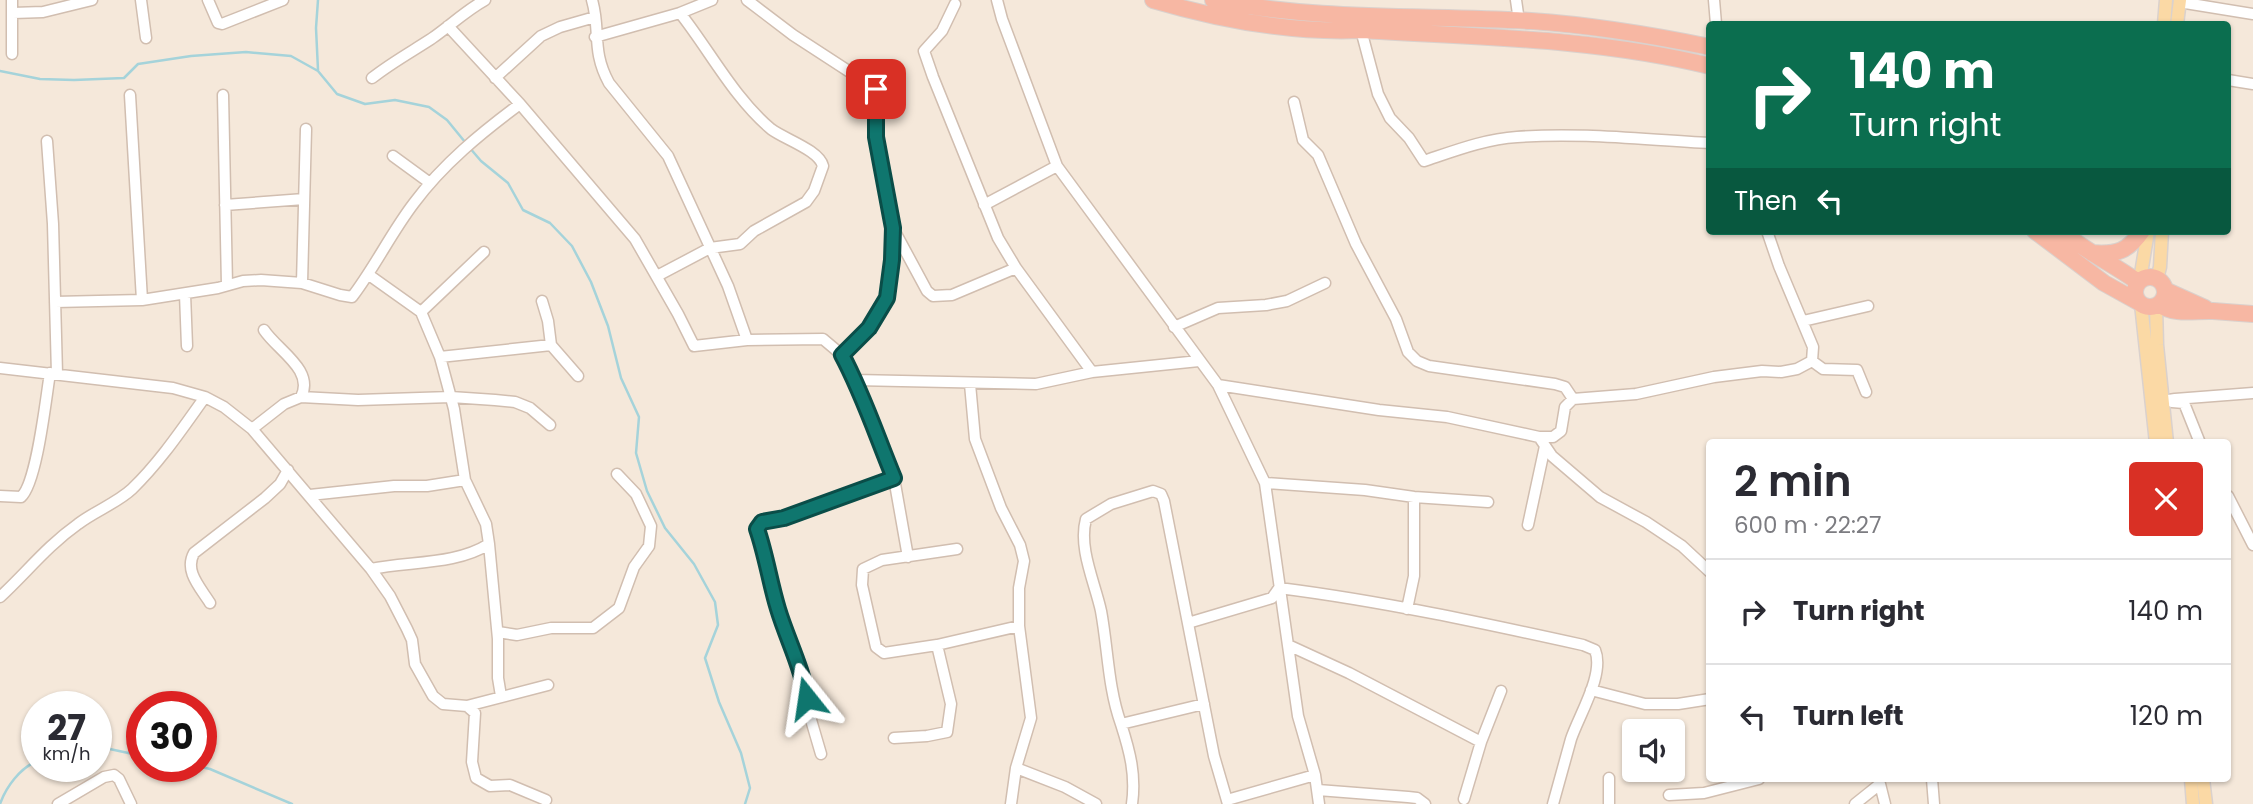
<!DOCTYPE html>
<meta charset="utf-8">
<style>
:root{--surface:#fff;--page:#f7f7f7;--text:#2b2b33;--muted:#7c7c81;--line:#e1e1e2}
body{margin:0;font-family:Poppins,sans-serif;background:var(--page);color:var(--text);height:100vh;display:flex;flex-direction:column;font-size:26px;white-space:nowrap}
*{box-sizing:border-box;margin:0}
p{font-size:23px;color:var(--muted)}
.icon{flex:none;width:38px;height:38px;fill:none;stroke:currentColor;stroke-width:2;stroke-linecap:round;stroke-linejoin:round}
.map{position:relative;flex:1;overflow:hidden}
.sheet{position:absolute;left:1706px;top:439px;width:525px;height:343px;display:flex;flex-direction:column;background:var(--surface);border-radius:7px;box-shadow:0 2px 5px #0004}
.sheet>*{flex:none}
.banner{position:absolute;left:1706px;top:21px;width:525px;height:214px;border-radius:7px;box-shadow:0 2px 5px #0004;background:#0b6e4f;color:#fff;overflow:hidden}
.fabs{position:absolute;left:1622px;top:719px;display:grid;gap:14px}
.fabs a{display:grid;place-items:center;width:63px;height:63px;border-radius:7px;background:var(--surface);box-shadow:0 2px 5px #0004;font-size:35px}
.speed{position:absolute;left:21px;top:691px;display:flex;gap:14px;font-size:35px;font-weight:700;text-align:center}
.speed>*{display:grid;place-content:center;width:91px;height:91px;border-radius:50%;background:var(--surface);box-shadow:0 2px 5px #0004;line-height:1}
.speed small{font-size:18px;font-weight:400}
.speed .limit{border:10px solid #d22;background:#fff;color:#111}
.pin{position:absolute;display:grid;place-items:center;width:60px;height:60px;color:#fff;margin:-30px;border-radius:14px;box-shadow:0 4px 10px #0006}
.me{position:absolute;width:77px;margin:-38px;rotate:345deg;stroke-linejoin:round;filter:drop-shadow(0 0 5px #0008)}
.turn{display:flex;align-items:center;gap:24px;height:147px;padding:0 28px;font-size:32px}
.turn .icon{width:91px;height:91px;stroke-width:2.5}
.turn b{display:block;font-size:49px;line-height:60px}
.then{display:flex;align-items:center;height:66px;padding:0 28px;background:#0003;gap:14px;font-size:26px}
.round{display:grid;place-items:center;flex:none;width:74px;height:74px;border-radius:7px;background:var(--page)}
.summary{display:flex;align-items:center;justify-content:space-between;height:119px;padding:0 28px}
h1{font-size:42px;font-weight:600;line-height:52px}
ul{padding:0;list-style:none}
li{display:flex;align-items:center;gap:21px;height:105px;padding:0 28px;border-top:2px solid var(--line)}
li div{flex:1}
li b{display:block;font-size:26px}
li em{font-style:normal}
.map>svg:first-child{display:block}
.residential{fill:#f5e8da;fill-rule:evenodd}
.lines{fill:none;stroke-linecap:round;stroke-linejoin:round}
.stream{stroke:#a5d3da;stroke-width:2.5}
.minor-casing{stroke:#d1beb0;stroke-width:13}
.major-casing{stroke:#dad1cd;stroke-width:15}
.highway-casing{stroke:#dad1cd;stroke-width:18}
.minor{stroke:#fff;stroke-width:10}
.major{stroke:#fbd9a5;stroke-width:12}
.highway{stroke:#f7b7a3;stroke-width:16}
.route-casing{stroke:#0a4d48;stroke-width:18}
.route{stroke:#0f766e;stroke-width:12}
</style>
<div class="map">
<svg width="2253" height="804" viewBox="0 0 2253 804">
<rect width="100%" height="100%" fill="#fdf6ec"/>
<path class="residential" d="M0,0H2253V804H0ZM1710,24H2228V231H1710ZM1710,443H2228V779H1710ZM37,707H96V766H37ZM142,707H201V766H142ZM1634,732H1673V770H1634Z"/>
<g class="lines">
<path class="stream" d="M318,70L316,28L318,0
M0,71L40,79L74,80L124,78L138,64L191,56L246,52L291,56L318,71L337,94L365,104L395,100L429,107L447,120L465,142
M469,147L481,161L508,183L523,210L550,223L572,246L591,282L608,326L621,378L639,417L636,453L647,491L665,528L694,564L715,602L718,625L705,658L719,702L741,753L750,788L745,804
M96,746L142,756
M197,766L210,769L292,804
M0,804C6,787 20,768 37,761"/>
<defs>
<path id="minor" d="M141,0L146,38
M208,0L218,23L222,24L283,0
M592,0C601,31 591,50 609,83L668,156L728,286L747,340
M747,0L793,35L876,89V137L893,228L927,291L933,296L952,295L1016,268
M997,0L1002,19L1057,166L1218,385L1265,483L1298,716L1315,775L1319,804
M1516,0L1519,21
M1714,0L1716,24
M2179,2L2253,14
M955,4L942,31L924,51L933,77L998,238L1016,268L1092,372
M13,13L43,12L92,0
M448,26L520,104L635,239L678,314L694,346L747,340L823,339L842,355
M1361,30L1378,94L1390,118L1409,138L1424,161C1454,151 1485,139 1517,137C1581,132 1646,140 1710,143
M595,37L680,13L712,0
M12,54V0
M372,78C391,63 411,52 431,39C450,26 465,11 485,0
M495,78L541,36L560,27L595,17
M2228,80L2253,84
M130,95L142,300
M223,95L227,285
M1294,102L1303,140L1318,155L1356,244L1396,319L1408,352L1417,361L1429,366L1555,384L1565,387L1573,399
M47,141L53,224L57,374
M393,156L430,183
M225,205L304,199
M984,205L1057,166
M893,231C893,251 894,279 887,298C879,321 858,339 842,355L855,380L867,414L894,478L908,557
M369,275L421,312L440,357L454,409L465,480L486,524L489,544L498,639V678L501,696
M657,276L710,248L740,244L754,231L806,202L814,191L823,166C819,150 784,139 771,129C734,98 710,51 680,13
M302,283L306,129
M185,294L187,346
M542,301L548,321L551,345L578,376
M55,302L142,300L218,288L243,281L261,280L302,283L340,295L352,297C375,267 391,233 414,203C443,164 481,133 520,104
M421,312L484,252
M1803,321L1868,306
M1174,327L1218,308L1266,305L1287,301L1325,283
M264,330C277,350 315,370 301,397
M440,357L551,345
M1812,361L1823,369L1857,370L1866,392
M0,368L173,388L205,397L224,407L252,429L371,569L390,596L407,629L412,640L415,664L433,696L443,704L467,706L548,685
M855,380L1036,384L1092,372L1199,361
M970,384L975,439L1001,508L1020,545L1024,561L1019,588V626L1031,718L1016,768L1011,804
M1218,385L1379,410L1447,417L1539,437H1553L1561,431L1565,407L1573,399L1636,394L1714,377L1762,371L1781,372L1797,369L1812,361L1813,347L1779,266L1767,231
M2162,401L2175,399L2253,393
M2172,402L2184,403L2200,443
M252,429L284,404L301,397L358,400L451,397L495,400L515,402L530,408L550,425
M1539,437L1552,456L1600,497L1646,522L1682,546L1710,572
M1265,483L1365,490L1414,497L1488,502
M310,495L394,486H427L465,480
M0,496L21,497C37,483 46,397 50,373
M2228,496L2253,545
M1528,525L1545,446
M957,549L882,560L863,569L862,585L876,647L884,653L937,645L1019,626
M371,569C410,561 456,565 489,544
M0,597C27,572 47,546 78,524C95,511 117,503 132,489C160,462 182,429 205,397
M210,603C200,587 184,571 194,553L265,498L280,484L288,470
M1407,609L1414,576V497
M1188,623L1272,598L1279,588C1382,601 1483,623 1583,645L1595,650C1605,674 1579,715 1571,739C1565,761 1559,782 1553,804
M498,632L517,635L551,628H593L619,608L634,567L649,546L651,526L636,494L617,474
M1288,645L1349,673L1481,742
M1591,690L1645,704H1678L1710,699
M1204,704L1121,724C1108,688 1108,649 1101,611C1095,583 1078,548 1086,519L1111,504L1153,491L1161,494L1164,501L1214,756L1228,804
M467,706L475,713L472,762L476,778L490,786L510,785L546,800
M1121,724C1130,752 1136,775 1132,804
M894,738L927,736L947,732L951,704L937,645
M821,754L809,713L805,684L779,612L763,547L757,529L762,521L784,518L894,478
M1016,768L1065,787L1096,804
M1609,778V804
M1932,779L1934,804
M1318,790L1408,797L1417,798L1425,804
M1669,795L1704,793L1759,779
M1464,799L1481,742L1501,691
M1227,800L1315,775
M58,804L104,777L114,775L119,779L131,804
M1855,804L1880,784L1885,804"/>
<path id="major" d="M2164,24L2166,0
M2177,24L2180,0
M2157,279L2160,267L2162,231
M2140,280L2148,231
M2141,304L2156,443
M2156,305L2157,345L2167,443
M2191,779L2193,804
M2203,779L2206,804"/>
<path id="highway" d="M1153,0C1221,20 1291,33 1361,30C1478,37 1596,38 1710,66
M1213,0C1317,21 1425,15 1531,21C1591,25 1651,35 1710,47
M2035,231L2104,283L2140,303
M2061,231C2085,251 2113,264 2138,282
M2092,253C2117,255 2128,251 2142,231
M2135 292a15 15 0 1 1 30 0a15 15 0 1 1-30 0Z
M2165,290L2205,308
M2159,304C2175,316 2195,310 2213,311C2227,312 2240,313 2253,314"/>
</defs>
<use href="#minor" class="minor-casing"/>
<use href="#major" class="major-casing"/>
<use href="#highway" class="highway-casing"/>
<use href="#minor" class="minor"/>
<use href="#major" class="major"/>
<use href="#highway" class="highway"/>
</g>
<g class="lines">
<defs>
<path id="route" d="M807,698C802,667 787,639 778,609C770,583 766,555 757,529L762,522L784,518L894,478C877,437 863,394 842,355L869,328L887,298L892,260L893,228L876,137V89"/>
</defs>
<use href="#route" class="route-casing"/>
<use href="#route" class="route"/>
</g>
</svg>
<div class="fabs">
<a><svg class="icon" aria-label="sound" viewBox="0 0 24 24"><path d="M4 9h4l5-4v14l-5-4H4zM17 9q2 3 0 6"/></svg></a>
</div>
<div class="speed"><div>27<small>km/h</small></div><div class="limit">30</div></div>
<div class="pin" style="left:876px;top:89px;background:#d93025"><svg class="icon" aria-label="arrive" viewBox="0 0 24 24"><path d="M6 21V4h12l-3 4 3 4H6"/></svg></div>
<svg class="me" style="left:807px;top:698px" viewBox="-20 -20 40 40"><path d="M0-17L14 15 0 8-14 15z" fill="#0f766e" stroke="#fff" stroke-width="4"/></svg>
<div class="banner">
<div class="turn"><svg class="icon" aria-label="right" viewBox="0 0 24 24"><path d="M7 20v-9h11M14 6l5 5-5 5"/></svg><div><b>140 m</b>Turn right</div></div>
<div class="then">Then<svg class="icon" aria-label="left" viewBox="0 0 24 24"><path d="M17 20v-9H6M10 6l-5 5 5 5"/></svg></div>
</div>
<section class="sheet">
<div class="summary"><div><h1>2 min</h1><p>600 m · 22:27</p></div><a class="round" style="background:#d93025;color:#fff"><svg class="icon" aria-label="close" viewBox="0 0 24 24"><path d="M6 6l12 12M18 6L6 18"/></svg></a></div>
<ul>
<li><svg class="icon" aria-label="right" viewBox="0 0 24 24"><path d="M7 20v-9h11M14 6l5 5-5 5"/></svg><div><b>Turn right</b></div><em>140 m</em></li>
<li><svg class="icon" aria-label="left" viewBox="0 0 24 24"><path d="M17 20v-9H6M10 6l-5 5 5 5"/></svg><div><b>Turn left</b></div><em>120 m</em></li>
</ul>
</section>
</div>
